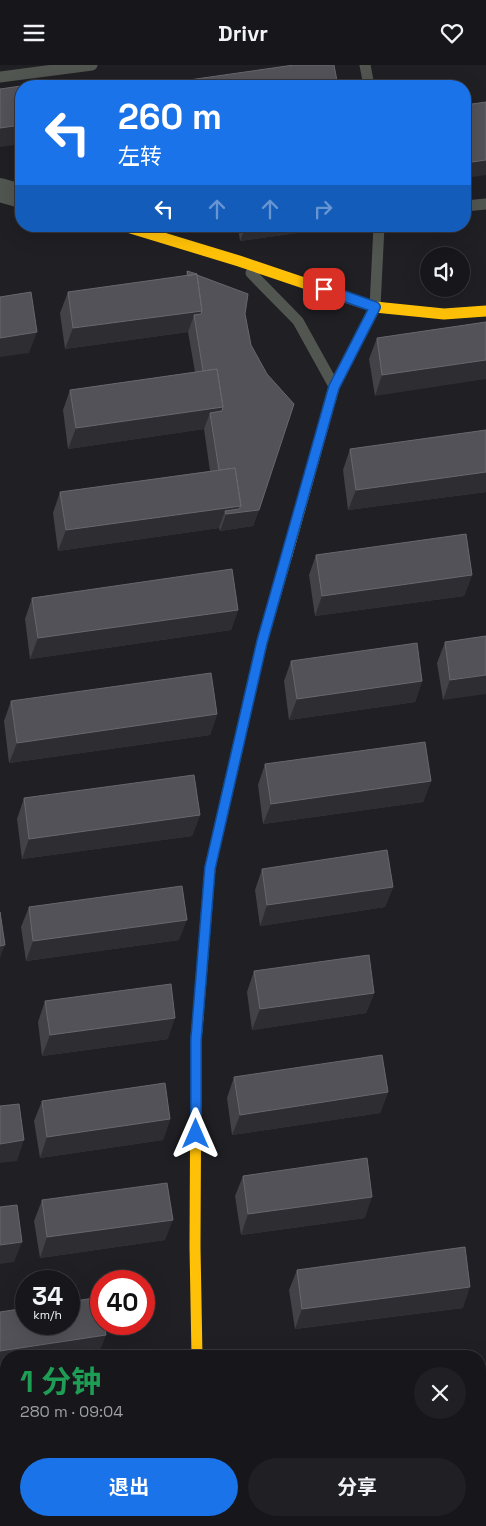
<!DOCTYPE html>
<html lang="zh">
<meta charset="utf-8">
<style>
:root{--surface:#17171b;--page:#202024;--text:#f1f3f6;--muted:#9e9fa3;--line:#36363a;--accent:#1a73e8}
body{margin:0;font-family:"Space Grotesk","Noto Sans SC",sans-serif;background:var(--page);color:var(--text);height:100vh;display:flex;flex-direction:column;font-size:19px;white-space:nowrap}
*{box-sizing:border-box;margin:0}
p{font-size:16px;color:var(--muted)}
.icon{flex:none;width:28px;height:28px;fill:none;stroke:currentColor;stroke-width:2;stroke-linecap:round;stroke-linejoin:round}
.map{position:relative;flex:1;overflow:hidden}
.side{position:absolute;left:0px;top:1285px;width:486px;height:176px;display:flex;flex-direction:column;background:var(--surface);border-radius:20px 20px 0 0;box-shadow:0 5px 20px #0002,0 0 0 1px var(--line)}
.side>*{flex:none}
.guide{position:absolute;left:15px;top:15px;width:456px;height:152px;border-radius:20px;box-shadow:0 5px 20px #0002,0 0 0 1px var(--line);background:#1a73e8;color:#fff;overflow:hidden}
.fabs{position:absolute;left:420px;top:182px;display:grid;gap:10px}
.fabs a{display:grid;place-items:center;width:50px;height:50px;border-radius:50%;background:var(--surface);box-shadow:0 5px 20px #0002,0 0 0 1px var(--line);font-size:25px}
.speed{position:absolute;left:15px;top:1205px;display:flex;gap:10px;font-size:25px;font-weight:700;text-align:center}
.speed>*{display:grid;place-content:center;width:65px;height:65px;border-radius:50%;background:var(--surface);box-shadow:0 5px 20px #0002,0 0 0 1px var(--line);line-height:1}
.speed small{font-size:12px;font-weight:400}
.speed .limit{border:8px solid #d22;background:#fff;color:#111}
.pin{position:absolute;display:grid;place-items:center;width:42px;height:42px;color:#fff;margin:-21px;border-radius:10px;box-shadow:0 2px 8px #0006}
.me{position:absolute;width:55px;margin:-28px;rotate:0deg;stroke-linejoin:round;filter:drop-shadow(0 0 4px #0008)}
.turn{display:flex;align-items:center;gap:18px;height:105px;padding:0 20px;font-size:22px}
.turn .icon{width:65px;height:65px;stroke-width:2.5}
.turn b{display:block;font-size:35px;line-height:42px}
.lanes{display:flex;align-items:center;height:48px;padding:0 20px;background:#0003;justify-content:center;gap:25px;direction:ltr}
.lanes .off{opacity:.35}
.round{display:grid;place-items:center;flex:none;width:52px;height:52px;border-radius:26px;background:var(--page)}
.head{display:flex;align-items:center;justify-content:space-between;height:85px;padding:0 20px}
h1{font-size:30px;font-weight:700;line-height:38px;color:#1e9e55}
.cta{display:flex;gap:10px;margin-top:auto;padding:10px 20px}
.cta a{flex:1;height:58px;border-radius:30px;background:var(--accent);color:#fff;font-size:20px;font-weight:700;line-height:58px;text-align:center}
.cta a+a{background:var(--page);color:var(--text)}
header{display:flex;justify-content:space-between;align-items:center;height:65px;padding:0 20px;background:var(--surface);font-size:22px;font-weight:700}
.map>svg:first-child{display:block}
.water{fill:#4b427a}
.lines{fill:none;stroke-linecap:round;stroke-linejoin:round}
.lane{stroke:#515651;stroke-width:11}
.street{stroke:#515651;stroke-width:24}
.fast{stroke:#4caf50;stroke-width:11}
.slow{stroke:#ffc107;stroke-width:11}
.wall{fill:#434247}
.shaded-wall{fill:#2e2d32}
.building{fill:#535258;stroke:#68676d}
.route-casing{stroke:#114b97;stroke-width:12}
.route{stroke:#1a73e8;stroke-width:9}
</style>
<header><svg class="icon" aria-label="menu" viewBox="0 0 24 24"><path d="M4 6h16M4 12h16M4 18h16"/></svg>Drivr<svg class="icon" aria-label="heart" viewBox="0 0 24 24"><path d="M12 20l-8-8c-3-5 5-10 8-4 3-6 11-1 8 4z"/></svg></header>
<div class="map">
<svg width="486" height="1461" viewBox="0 0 486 1461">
<rect width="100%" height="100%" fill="#1f1f24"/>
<path class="water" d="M486,1304V1461H337L342,1455H480V1307Z"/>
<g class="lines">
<path class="lane" d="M365,0L369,21
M0,12L92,0
M465,141L486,139
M251,208L298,256L334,321
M375,242L379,161"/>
<path class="street" d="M0,125L21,131
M0,1370L6,1369"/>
<path class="fast" d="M198,952L210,803L262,577L287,490
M480,1396L486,1395
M480,1421L486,1420
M23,1461L67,1455
M195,1461L237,1455
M424,1461L469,1455"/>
<path class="slow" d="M124,161L239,196L375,242L444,249L486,246
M287,490L334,322L375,242
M197,1291L195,1182L196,975L198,952"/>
</g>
<path class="wall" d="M238,161H341L340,162L240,176Z
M187,206L245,249L259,445L253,461L220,466L219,463L58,486L53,448L60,427L210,406L204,364L68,384L63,345L70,325L195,307L188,267L65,284L60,248L68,227L186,211Z
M486,257L375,331L369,294L377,273Z
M486,365V427L348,445L343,405L350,384Z
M316,490L472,510L464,531L315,551L309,510Z
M32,533L238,545L231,565L30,594L25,554Z
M486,571L443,635L437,598L445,577Z
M291,596L422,616L415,637L289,655L284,616Z
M11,636L217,649L210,670L9,698L4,656Z
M265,699L431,716L423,737L263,759L258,720Z
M24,733L200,750L192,771L22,794L17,754Z
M262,804L393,822L385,842L260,861L255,825Z
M29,842L179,875L26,896L21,862Z
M254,906L374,928L366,948L252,965L247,927Z
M45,936L168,974L42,991L38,957Z
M234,1012L388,1027L380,1048L232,1070L227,1033Z
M42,1036L170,1054L163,1075L40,1093L34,1056Z
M243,1111L365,1153L241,1170L235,1131Z
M42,1135L165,1175L40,1193L34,1156Z
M297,1205L463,1243L295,1264L289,1225Z"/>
<path class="shaded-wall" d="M21,60V79L0,82V63Z
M486,95V110L465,113V98Z
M246,161H341L340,162L240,176Z
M202,246L196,262L194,250L188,267L65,284L73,263Z
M37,267L29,288L0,292V273Z
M486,295V314L375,331L382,310Z
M223,342L215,363L210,348L204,364L68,384L76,363Z
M486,407V427L348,445L356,425Z
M241,441L259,445L253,461L220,466L226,449L225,446L219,463L58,486L66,465Z
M472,510L464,531L315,551L322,531Z
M238,545L231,565L30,594L38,573Z
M486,610V629L443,635L450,615Z
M422,616L415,637L289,655L297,634Z
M217,649L210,670L9,698L17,678Z
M431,716L423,737L263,759L271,739Z
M200,750L192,771L22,794L29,774Z
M393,822L385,842L260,861L267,840Z
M187,855L179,875L26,896L33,876Z
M5,880L0,893V881Z
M374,928L366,948L252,965L260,944Z
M175,953L168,974L42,991L50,970Z
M388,1027L380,1048L232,1070L240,1050Z
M170,1054L163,1075L40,1093L47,1072Z
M24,1075L17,1096L0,1098V1079Z
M372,1132L365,1153L241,1170L248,1149Z
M173,1155L165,1175L40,1193L47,1172Z
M22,1177L14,1197L0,1199V1180Z
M470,1222L463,1243L295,1264L302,1244Z
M106,1270L98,1291H6V1304L0,1305V1286Z"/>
<path class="building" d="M294,0H334L338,21H147Z
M80,19L81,21H62Z
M28,20L29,21H21V60L0,63V24Z
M486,37V95L465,98V40Z
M187,206L197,209L188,211Z
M197,209L202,246L73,263L68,227Z
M197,210L248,229L245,249L251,280L267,309L294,339L259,445L226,449L225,446L239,444L241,441L235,403L219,405L210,348L222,346L223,342L217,304L203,306L194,250L201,249L202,246Z
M31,227L37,267L0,273V232Z
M486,257V295L382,310L377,273Z
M217,304L223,342L76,363L70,325Z
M486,365V407L356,425L350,384Z
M235,403L241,441L66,465L60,427Z
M466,469L472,510L322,531L316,490Z
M232,504L238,545L38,573L32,533Z
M486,571V610L450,615L445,577Z
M417,578L422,616L297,634L291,596Z
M211,608L217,649L17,678L11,636Z
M425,677L431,716L271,739L265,699Z
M194,710L200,750L29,774L24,733Z
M387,785L393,822L267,840L262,804Z
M182,821L187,855L33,876L29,842Z
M0,847L5,880L0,881Z
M369,890L374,928L260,944L254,906Z
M171,919L175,953L50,970L45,936Z
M382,990L388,1027L240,1050L234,1012Z
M165,1018L170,1054L47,1072L42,1036Z
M19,1039L24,1075L0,1079V1041Z
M367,1093L372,1132L248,1149L243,1111Z
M167,1118L173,1155L47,1172L42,1135Z
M17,1140L22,1177L0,1180V1142Z
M465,1182L470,1222L302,1244L297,1205Z
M100,1232L101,1240V1259H104L106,1270L0,1286V1247L26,1243V1259H69V1237Z"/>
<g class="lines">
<defs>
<path id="route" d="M196,1069V975L210,803L262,577L334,322L375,242L324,224"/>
</defs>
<use href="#route" class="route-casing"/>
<use href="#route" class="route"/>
</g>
</svg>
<div class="fabs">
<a><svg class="icon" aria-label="sound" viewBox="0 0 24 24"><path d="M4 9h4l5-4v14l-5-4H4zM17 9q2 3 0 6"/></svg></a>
</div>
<div class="speed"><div>34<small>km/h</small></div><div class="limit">40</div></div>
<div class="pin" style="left:324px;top:224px;background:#d93025"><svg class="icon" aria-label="arrive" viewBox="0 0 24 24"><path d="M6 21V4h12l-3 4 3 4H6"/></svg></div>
<svg class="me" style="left:196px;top:1069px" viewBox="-20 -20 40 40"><path d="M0-17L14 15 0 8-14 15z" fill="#1a73e8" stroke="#fff" stroke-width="4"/></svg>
<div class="guide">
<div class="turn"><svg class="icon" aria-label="left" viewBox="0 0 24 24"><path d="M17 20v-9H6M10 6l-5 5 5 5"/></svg><div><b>260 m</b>左转</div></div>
<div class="lanes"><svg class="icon" aria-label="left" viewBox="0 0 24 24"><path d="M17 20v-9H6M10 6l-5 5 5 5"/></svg><svg class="icon off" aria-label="ahead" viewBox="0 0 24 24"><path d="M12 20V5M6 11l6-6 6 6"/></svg><svg class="icon off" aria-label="ahead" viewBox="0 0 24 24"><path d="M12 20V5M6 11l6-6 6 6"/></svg><svg class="icon off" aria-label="right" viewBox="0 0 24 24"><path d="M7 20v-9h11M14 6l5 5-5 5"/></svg></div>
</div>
<section class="side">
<div class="head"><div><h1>1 分钟</h1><p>280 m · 09:04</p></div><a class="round"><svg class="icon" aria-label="close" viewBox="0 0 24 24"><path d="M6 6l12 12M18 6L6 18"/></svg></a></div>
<div class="cta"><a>退出</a><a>分享</a></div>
</section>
</div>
